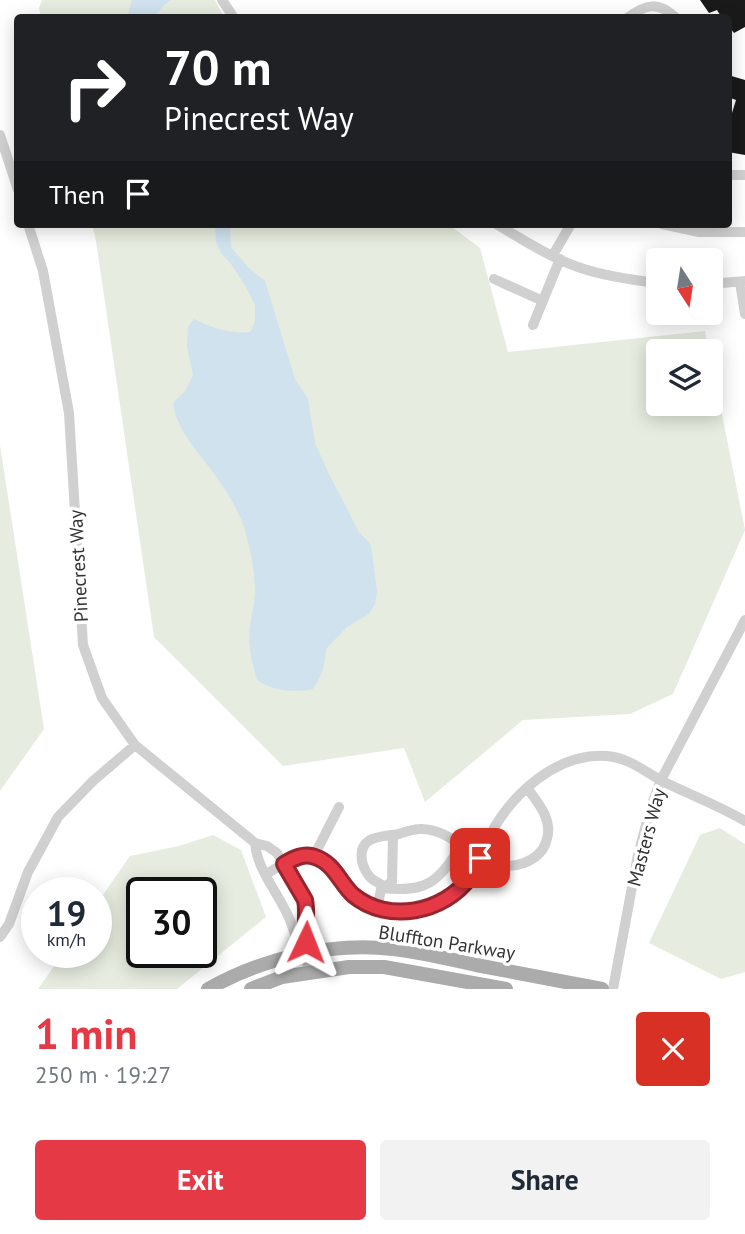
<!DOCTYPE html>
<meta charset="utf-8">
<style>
:root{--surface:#fff;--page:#f2f2f3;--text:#1f2937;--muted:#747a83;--accent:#e63946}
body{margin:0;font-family:"PT Sans",sans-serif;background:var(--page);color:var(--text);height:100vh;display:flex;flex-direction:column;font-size:26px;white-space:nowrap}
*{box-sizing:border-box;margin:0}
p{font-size:23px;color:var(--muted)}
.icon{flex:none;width:38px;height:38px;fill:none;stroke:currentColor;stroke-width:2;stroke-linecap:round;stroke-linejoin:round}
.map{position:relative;height:989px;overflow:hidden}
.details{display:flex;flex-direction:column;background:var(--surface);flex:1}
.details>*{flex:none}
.guide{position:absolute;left:14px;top:14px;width:718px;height:214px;border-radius:7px;box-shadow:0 4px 18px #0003;background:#202124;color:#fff;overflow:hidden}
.needle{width:46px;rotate:168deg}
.tools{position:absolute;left:646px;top:248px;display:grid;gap:14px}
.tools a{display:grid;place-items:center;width:77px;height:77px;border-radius:7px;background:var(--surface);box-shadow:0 4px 18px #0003;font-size:35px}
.speed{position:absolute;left:21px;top:877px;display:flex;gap:14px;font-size:35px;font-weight:700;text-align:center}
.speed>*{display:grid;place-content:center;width:91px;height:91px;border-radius:50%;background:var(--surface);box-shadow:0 4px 18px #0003;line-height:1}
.speed small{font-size:18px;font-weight:400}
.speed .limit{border:4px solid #111;border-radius:10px;background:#fff;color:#111}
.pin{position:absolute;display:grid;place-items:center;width:60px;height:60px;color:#fff;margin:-30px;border-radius:14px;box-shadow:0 4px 10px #0006}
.me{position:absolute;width:77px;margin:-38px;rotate:2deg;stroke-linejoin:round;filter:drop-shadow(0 0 5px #0008)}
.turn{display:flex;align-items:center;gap:24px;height:147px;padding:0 35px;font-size:32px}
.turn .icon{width:91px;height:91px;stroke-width:2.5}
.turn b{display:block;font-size:49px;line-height:60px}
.then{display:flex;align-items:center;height:66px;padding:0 35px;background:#0003;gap:14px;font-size:26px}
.round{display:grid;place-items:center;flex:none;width:74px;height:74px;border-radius:7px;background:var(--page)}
.overview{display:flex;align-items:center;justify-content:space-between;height:119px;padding:0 35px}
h1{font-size:42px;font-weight:700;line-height:52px;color:var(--accent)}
.primary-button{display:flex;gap:14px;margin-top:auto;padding:14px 35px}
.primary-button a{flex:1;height:80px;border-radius:7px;background:var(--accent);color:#fff;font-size:28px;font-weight:700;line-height:80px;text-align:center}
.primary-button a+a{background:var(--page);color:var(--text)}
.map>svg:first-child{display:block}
.green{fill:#e6ecdf;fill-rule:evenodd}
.water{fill:#cfe2ee}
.building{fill:#1a1a1a}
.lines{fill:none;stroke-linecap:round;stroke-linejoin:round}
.minor{stroke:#d0d0d0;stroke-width:10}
.major{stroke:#ababab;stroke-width:14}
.route-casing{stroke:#96252e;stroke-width:18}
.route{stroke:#e63946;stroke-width:12}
.labels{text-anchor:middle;stroke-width:7;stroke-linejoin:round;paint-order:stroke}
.street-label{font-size:19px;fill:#333;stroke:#fff}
</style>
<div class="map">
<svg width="745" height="989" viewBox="0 0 745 989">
<rect width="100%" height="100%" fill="#fff"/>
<path class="green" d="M42,0H215L224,17H41L39,8Z
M92,224H448L480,248L508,352L705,331L709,352H658V404H710L711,359L745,530L673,694L630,714L523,720L425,802L404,748L283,766L154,637L96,241Z
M0,445L44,729L0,791Z
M720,828L745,844V972L721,979L649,943L700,835Z
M213,835L241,850L266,917L177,989H38L64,952H96V905L130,856L179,846ZM201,892V952H142V892Z"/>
<path class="water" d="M132,0H171L164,5L154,17H127Z
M215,224H231L230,227L231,247L249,268L265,281L295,379L308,399L315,443L329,474L359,532L371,545L377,591L375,604L369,614L347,627L326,649C325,665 322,675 313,689C294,693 273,691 257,680C254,670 251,659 250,649C247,631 253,613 255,595C256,576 249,540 242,522C234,501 219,480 206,463C192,445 176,426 173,403L186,390L193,375L187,346L188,327L194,319C212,328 231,334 250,332L255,322V305L246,287L231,264L220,252L216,241Z"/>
<path class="building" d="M700,0H745V27L734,33L728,25V18H722L717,10L709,13Z
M728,75L745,80V155L728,152V126L736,100L728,97Z"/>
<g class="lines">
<path class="minor" d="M222,0L234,18
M627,18C646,4 658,1 676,18
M0,135L18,190
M728,175H745
M28,224L43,271L69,413L83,645L102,698L135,745L255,843L267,846L277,853L305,900L307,907L305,953L309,972
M496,224C522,239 549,257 578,267C603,276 632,280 658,283
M662,224L699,232H745
M553,255L571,224
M494,279L543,301
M740,282L745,314
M710,284L745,281
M533,325L560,259
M255,843C257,870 279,894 289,918C296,933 294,939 305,953
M314,856L339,807
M266,874C279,867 294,855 309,856C327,856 334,874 344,885C365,908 396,918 426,909C443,903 463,890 472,874C479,862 483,848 490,835C512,794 556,753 606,756C628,757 645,772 664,782C691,795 719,806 745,821
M382,888C427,893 438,882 461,846
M382,888L392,882L393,835
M377,908L382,885C377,882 372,880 369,876C360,864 357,846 372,839C380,836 391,835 399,834C405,832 413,829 420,829C460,828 479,879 524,863C534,859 543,852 546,842C554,821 539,804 527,788
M0,937L9,924L28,872L58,817L93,781L135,745
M613,989L638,855L651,806L661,780L745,620"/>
<path class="major" d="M208,989C263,958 330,942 393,949C421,952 449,959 476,965C518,973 560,981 602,989
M251,989L282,977L349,967H384L506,989"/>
</g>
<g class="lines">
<defs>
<path id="route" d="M306,942C304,928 308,914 305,900L284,864C294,858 304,853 315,857C334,863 340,883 353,895C388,924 444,913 470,877C474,872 477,864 480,858"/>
</defs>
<use href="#route" class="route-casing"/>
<use href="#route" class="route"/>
</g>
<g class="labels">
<g class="street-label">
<text transform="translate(78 566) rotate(-93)" y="7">Pinecrest Way</text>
<text transform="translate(646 837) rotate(-75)" y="7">Masters Way</text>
<text transform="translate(447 942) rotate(9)" y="7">Bluffton Parkway</text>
</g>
</g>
</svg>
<div class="tools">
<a><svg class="needle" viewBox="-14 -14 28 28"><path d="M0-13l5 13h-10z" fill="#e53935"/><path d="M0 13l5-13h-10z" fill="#747a83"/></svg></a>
<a><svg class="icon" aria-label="layers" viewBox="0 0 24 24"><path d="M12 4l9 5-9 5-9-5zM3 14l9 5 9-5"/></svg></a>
</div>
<div class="speed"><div>19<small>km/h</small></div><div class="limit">30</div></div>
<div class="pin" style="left:480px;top:858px;background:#d93025"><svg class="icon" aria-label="arrive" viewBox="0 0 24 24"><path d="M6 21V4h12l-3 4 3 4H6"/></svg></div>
<svg class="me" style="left:306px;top:942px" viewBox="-20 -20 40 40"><path d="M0-17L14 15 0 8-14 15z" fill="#e63946" stroke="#fff" stroke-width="4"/></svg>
<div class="guide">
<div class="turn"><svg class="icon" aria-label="right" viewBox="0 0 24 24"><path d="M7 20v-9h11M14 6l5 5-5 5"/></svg><div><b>70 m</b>Pinecrest Way</div></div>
<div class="then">Then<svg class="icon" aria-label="arrive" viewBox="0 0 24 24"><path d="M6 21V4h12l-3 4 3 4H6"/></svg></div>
</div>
</div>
<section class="details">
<div class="overview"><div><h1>1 min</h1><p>250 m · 19:27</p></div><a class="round" style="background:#d93025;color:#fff"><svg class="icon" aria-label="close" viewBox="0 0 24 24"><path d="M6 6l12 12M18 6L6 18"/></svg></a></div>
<div class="primary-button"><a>Exit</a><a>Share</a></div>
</section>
